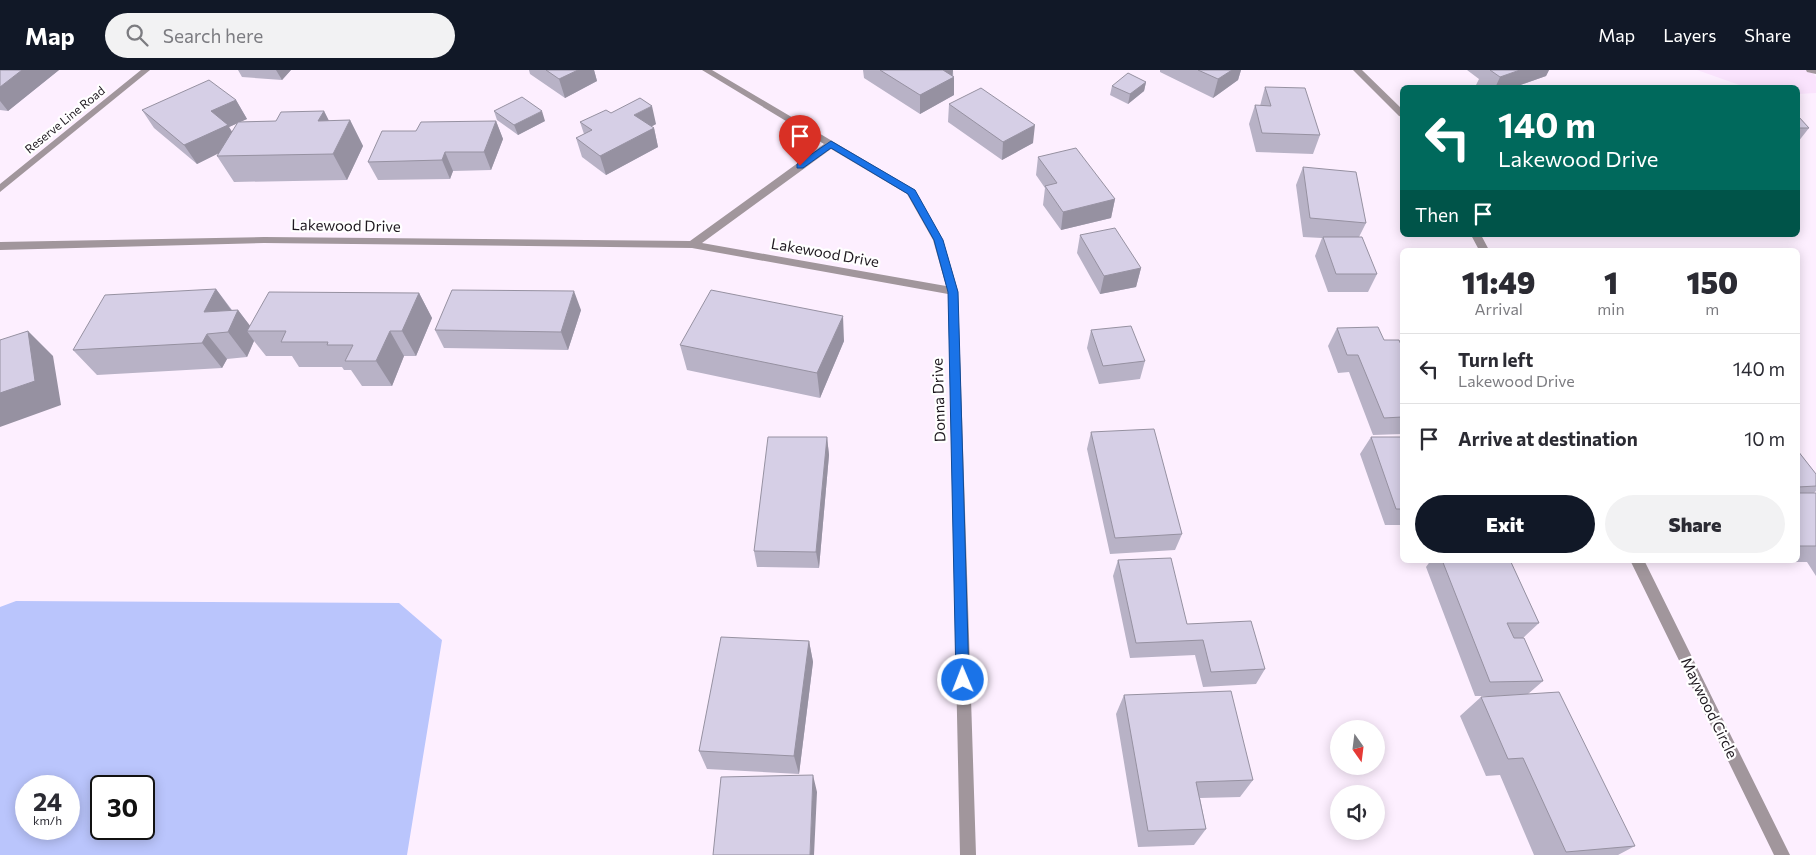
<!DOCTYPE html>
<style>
:root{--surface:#fff;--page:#f2f2f3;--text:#2b2b33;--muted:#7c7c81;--line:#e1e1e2;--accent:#111827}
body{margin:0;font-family:Commissioner,sans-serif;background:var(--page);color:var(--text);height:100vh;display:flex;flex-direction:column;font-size:19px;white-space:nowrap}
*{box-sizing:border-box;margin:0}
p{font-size:16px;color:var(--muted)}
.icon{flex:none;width:28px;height:28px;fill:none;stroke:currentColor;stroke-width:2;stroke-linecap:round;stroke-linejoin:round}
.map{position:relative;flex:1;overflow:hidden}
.side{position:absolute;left:1400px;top:178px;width:400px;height:315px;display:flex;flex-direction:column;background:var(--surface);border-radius:8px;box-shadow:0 2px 12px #0003}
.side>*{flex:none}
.top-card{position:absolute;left:1400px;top:15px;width:400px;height:152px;border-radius:8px;box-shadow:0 2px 12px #0003;background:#00695c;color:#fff;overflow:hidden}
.needle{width:32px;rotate:166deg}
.fabs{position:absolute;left:1330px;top:650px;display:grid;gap:10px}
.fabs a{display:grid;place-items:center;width:55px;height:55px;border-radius:50%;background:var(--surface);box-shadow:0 2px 12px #0003;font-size:25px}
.speed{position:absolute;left:15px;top:705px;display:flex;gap:10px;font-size:25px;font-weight:700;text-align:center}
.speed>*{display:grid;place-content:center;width:65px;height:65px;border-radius:50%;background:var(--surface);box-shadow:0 2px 12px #0003;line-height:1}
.speed small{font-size:12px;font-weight:400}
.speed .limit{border:2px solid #111;border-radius:8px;background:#fff;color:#111}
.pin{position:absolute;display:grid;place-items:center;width:42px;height:42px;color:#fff;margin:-51px -21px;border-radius:50% 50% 50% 0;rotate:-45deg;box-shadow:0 0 5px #0007}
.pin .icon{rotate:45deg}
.me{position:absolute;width:55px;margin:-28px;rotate:359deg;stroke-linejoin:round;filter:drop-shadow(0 0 4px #0008)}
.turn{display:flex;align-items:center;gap:18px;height:105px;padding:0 15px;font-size:22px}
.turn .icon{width:65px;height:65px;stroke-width:2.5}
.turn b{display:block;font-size:35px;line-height:42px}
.then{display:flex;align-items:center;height:48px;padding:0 15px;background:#0003;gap:10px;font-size:19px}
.eta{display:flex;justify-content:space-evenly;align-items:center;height:85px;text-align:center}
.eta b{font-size:30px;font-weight:800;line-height:35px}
.action{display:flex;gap:10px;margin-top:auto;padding:10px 15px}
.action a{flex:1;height:58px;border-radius:30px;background:var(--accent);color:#fff;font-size:20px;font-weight:800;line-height:58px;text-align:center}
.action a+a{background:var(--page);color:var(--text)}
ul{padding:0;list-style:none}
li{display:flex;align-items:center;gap:15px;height:70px;padding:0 15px;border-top:1px solid var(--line)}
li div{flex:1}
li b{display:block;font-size:19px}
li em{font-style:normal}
header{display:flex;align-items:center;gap:30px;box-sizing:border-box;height:70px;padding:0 25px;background:var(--accent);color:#fff}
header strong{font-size:24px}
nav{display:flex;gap:28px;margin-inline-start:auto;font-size:18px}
.search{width:350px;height:45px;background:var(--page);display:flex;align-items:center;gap:12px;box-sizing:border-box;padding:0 18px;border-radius:28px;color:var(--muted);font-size:19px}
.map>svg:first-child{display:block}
.built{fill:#fae3fd}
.water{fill:#bac5fc;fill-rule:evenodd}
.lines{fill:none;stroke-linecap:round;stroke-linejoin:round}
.service{fill:#a1969c;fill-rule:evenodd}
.minor{fill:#a1969c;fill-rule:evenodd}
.wall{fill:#b8b2c6;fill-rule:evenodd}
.shaded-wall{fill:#9691a1}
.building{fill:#d6cfe6;stroke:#9691a1}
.route{fill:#1a73e8;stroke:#114b97}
.labels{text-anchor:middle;stroke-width:4.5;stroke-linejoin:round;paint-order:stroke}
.far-street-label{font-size:12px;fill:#1f1920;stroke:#fff}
.street-label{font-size:15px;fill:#1f1920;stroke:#fff}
</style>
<header>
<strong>Map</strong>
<div class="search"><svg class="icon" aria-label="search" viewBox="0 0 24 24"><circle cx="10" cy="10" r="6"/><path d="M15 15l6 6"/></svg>Search here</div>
<nav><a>Map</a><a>Layers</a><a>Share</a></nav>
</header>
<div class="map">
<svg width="1816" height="785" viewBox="0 0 1816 785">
<rect width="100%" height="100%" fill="#fdefff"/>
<path class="built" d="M1697,0H1810L1816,7V23L1798,24V18L1745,17Z"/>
<path class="water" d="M16,531L399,533L442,570L407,785H0V537ZM26,716H69V759H26ZM101,716H144V759H101Z"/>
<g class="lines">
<path class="service" d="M1806,0H1816V4L1807,2Z"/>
<path class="minor" d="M141,0H150L0,122V114Z
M702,0H712L915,120L943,170L958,221L976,785H960L948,224L692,178L264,173L0,180V172L264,167L690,171L824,74ZM831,79L907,124L933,170L946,216L702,173Z
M1353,0H1362L1402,39V47L1399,46Z
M1471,165H1481L1489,180H1479Z
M1630,490H1644L1790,785H1774Z"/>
</g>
<path class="wall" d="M0,0H59L8,41L0,40Z
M238,0H291L282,10L242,7Z
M529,0H594L597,11L565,28L530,4Z
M863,0H953L954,25L920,44L864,8Z
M1160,0H1241L1238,10L1213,28L1160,2Z
M1467,0H1549L1546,6L1512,18H1480L1476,15L1479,9Z
M1146,12L1144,21L1128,34L1110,25L1112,16Z
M1265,17L1320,65L1313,84L1256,82L1249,54L1255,35L1260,36Z
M236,30L247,49L239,52L276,51L324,41L329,51L350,50L363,76L347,110L234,112L217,86L219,83L197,94L154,58L142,40ZM238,53L232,62L229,57Z
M949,34L1033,73L1002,90L948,52Z
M494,41L545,51L518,65L497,50Z
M611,43L656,54L651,57L654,58L658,77L606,105L582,87L576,68L584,64L580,52Z
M1798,46L1809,58L1798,72Z
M496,51L503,69L491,100L453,101L450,109L378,110L368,92L416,61Z
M1038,87L1115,129L1111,148L1061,160L1043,135L1045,118L1036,105Z
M1303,97L1366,153L1359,167L1377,204L1368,222H1328L1315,186L1322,168L1303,167L1296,115Z
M1080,165L1141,198L1136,217L1100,224L1077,183Z
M216,219L232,240H238L250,256L419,223L432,248L416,286H404L392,316H362L351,300H344L342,297H299L292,286H266L254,271L247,287L227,289L222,298L97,305L73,280Z
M581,240L568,280L444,278L435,260Z
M1337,258L1384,270L1402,277V364L1373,365L1349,302L1338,303L1328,276Z
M1091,260L1145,291L1140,309L1099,314L1087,278Z
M844,271L820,328L687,300L680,275Z
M1091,362L1182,464L1175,480L1110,484L1087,379Z
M827,367L829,385L819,498L757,497L754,481Z
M1371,367H1402V455H1385L1360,384Z
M1798,381L1816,404V421L1814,423H1816V506L1807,492H1768L1767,490H1798Z
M1118,490L1187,554L1265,599L1256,614L1203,617L1195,585L1130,588L1113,506Z
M1431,490H1510L1539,553L1523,568L1543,611L1528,624L1635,776L1618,785H1534L1500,705L1486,706L1460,646L1481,627L1504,626H1475L1426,497Z
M809,571L813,592L799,704L707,699L699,681Z
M1124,625L1253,710L1240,727L1200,728L1206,759L1194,775L1138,777L1116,644Z"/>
<path class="shaded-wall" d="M22,0H59L8,41L0,31V17Z
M276,0H291L282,10Z
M578,0H594L597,11L565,28L559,9Z
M940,0H953L952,8L954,7V25L920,44V25Z
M1232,0H1241L1238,10L1213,28L1218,9Z
M1520,0H1549L1546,6L1512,18H1495L1500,7Z
M1146,12L1144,21L1128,34L1130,24Z
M236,30L247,49L229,57L239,73L197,94L184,75L211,41Z
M652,36L656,54L639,63L634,45Z
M324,41L337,67L318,51Z
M542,41L545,51L518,65L514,55Z
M350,50L363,76L347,110L333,84Z
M496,51L503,69L491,100L484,82Z
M1035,55L1033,73L1002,90L1003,72Z
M654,58L658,77L606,105L600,86Z
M445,82L453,101L450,109L442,90Z
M1115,129L1111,148L1061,160L1063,142Z
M1141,198L1136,217L1100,224L1104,206Z
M216,219L234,244L204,242Z
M574,221L581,240L568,280L561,262Z
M419,223L432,248L416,286L402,261Z
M238,240L254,261H247L254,271L247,287L228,262Z
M843,246L844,271L820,328L817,303Z
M28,261L53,286L61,335L0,357V323Z
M390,261L404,286L392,316L376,291Z
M207,264L227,289L222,298L202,273Z
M827,367L829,385L819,498L816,482Z
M809,571L813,592L799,704L794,686Z
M813,705L817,722L814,785H810Z"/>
<path class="building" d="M0,0H22L0,17Z
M546,0H578L559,9Z
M880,0H943L954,7L920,25Z
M1198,0H1232L1218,9Z
M1490,0H1520L1500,7Z
M1128,3L1146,12L1130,24L1112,16Z
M209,10L236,30L211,41L228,55L184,75L142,40Z
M1265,17L1305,18L1320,65L1262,63L1255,35L1271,36Z
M981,18L1035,55L1003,72L949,34Z
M522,27L542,41L514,55L494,41Z
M640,28L652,36L634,45L654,58L600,86L576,68L592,60L580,52L606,40L611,43Z
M324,41L318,51L350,50L333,84L217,86L238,52L276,51L281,42Z
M1798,46L1809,58H1798Z
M496,51L484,82H445L442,90L368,92L382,61H416L421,52Z
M1076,78L1115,129L1063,142L1045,116L1057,113L1038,87Z
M1303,97L1356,102L1366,153L1310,148Z
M1115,158L1141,198L1104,206L1080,165Z
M1323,167H1362L1377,204H1336Z
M216,219L204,242L238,240L228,262L207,264L202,273L73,280L105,225Z
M452,220L574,221L561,262L435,260Z
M711,220L843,246L817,303L680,275Z
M269,222L419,223L402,261H390L376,291H345L353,275H327L328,272H281L286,261H247Z
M1131,256L1145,291L1103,296L1091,260Z
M1378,257L1384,270H1399L1402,277V347L1384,348L1358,285H1347L1337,258Z
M28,261L35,311L0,323V270Z
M1154,359L1182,464L1115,468L1091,362Z
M768,367H827L816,482L754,481Z
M1371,367H1402V439H1396Z
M1798,381L1816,404V416L1798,417Z
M1798,423H1816V476H1798Z
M1171,488L1187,554L1251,551L1265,599L1211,602L1203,570L1136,573L1118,490Z
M1442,490H1510L1539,553H1507L1514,568H1524L1543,611L1490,612Z
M721,567L809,571L794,686L699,681Z
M1231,621L1253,710L1196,712L1206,759L1148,761L1124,625Z
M1559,622L1635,776L1566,782L1523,688L1508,689L1481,627Z
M813,705L810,785H713L721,707Z"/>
<path class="route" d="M831,71L915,120L943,170L958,222L969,610L968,614L963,616L958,614L956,610L948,222L934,170L908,124L831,78L803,98H797V94Z"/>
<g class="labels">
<g class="far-street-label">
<text transform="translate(65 50) rotate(-39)" y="4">Reserve Line Road</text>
</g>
<g class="street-label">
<text transform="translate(346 156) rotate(1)" y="5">Lakewood Drive</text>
<text transform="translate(825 183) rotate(10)" y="5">Lakewood Drive</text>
<text transform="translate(939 330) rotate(-92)" y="5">Donna Drive</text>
<text transform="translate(1709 638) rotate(64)" y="5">Maywood Circle</text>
</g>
</g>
</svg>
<div class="fabs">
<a><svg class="needle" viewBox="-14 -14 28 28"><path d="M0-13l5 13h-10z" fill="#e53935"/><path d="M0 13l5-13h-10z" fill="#7c7c81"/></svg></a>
<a><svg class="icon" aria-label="sound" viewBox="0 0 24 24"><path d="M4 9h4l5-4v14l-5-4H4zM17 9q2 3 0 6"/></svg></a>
</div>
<div class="speed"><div>24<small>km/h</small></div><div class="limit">30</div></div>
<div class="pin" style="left:800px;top:96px;background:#d93025"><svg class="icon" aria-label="arrive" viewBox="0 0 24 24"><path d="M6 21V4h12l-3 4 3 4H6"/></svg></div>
<svg class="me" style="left:963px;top:610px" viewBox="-20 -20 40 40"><circle r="17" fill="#1a73e8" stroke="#fff" stroke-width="3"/><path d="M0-11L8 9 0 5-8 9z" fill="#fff"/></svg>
<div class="top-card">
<div class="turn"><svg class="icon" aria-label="left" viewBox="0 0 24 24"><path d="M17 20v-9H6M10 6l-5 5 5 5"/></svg><div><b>140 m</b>Lakewood Drive</div></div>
<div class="then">Then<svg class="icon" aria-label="arrive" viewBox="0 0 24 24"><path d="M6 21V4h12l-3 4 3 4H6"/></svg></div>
</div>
<section class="side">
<div class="eta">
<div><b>11:49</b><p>Arrival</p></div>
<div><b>1</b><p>min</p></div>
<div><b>150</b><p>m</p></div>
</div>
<ul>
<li><svg class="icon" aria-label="left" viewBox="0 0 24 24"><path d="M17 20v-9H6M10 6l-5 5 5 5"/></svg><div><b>Turn left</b><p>Lakewood Drive</p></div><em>140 m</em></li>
<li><svg class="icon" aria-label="arrive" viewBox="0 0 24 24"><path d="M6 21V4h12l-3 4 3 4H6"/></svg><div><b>Arrive at destination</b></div><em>10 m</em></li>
</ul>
<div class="action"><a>Exit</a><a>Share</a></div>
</section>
</div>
